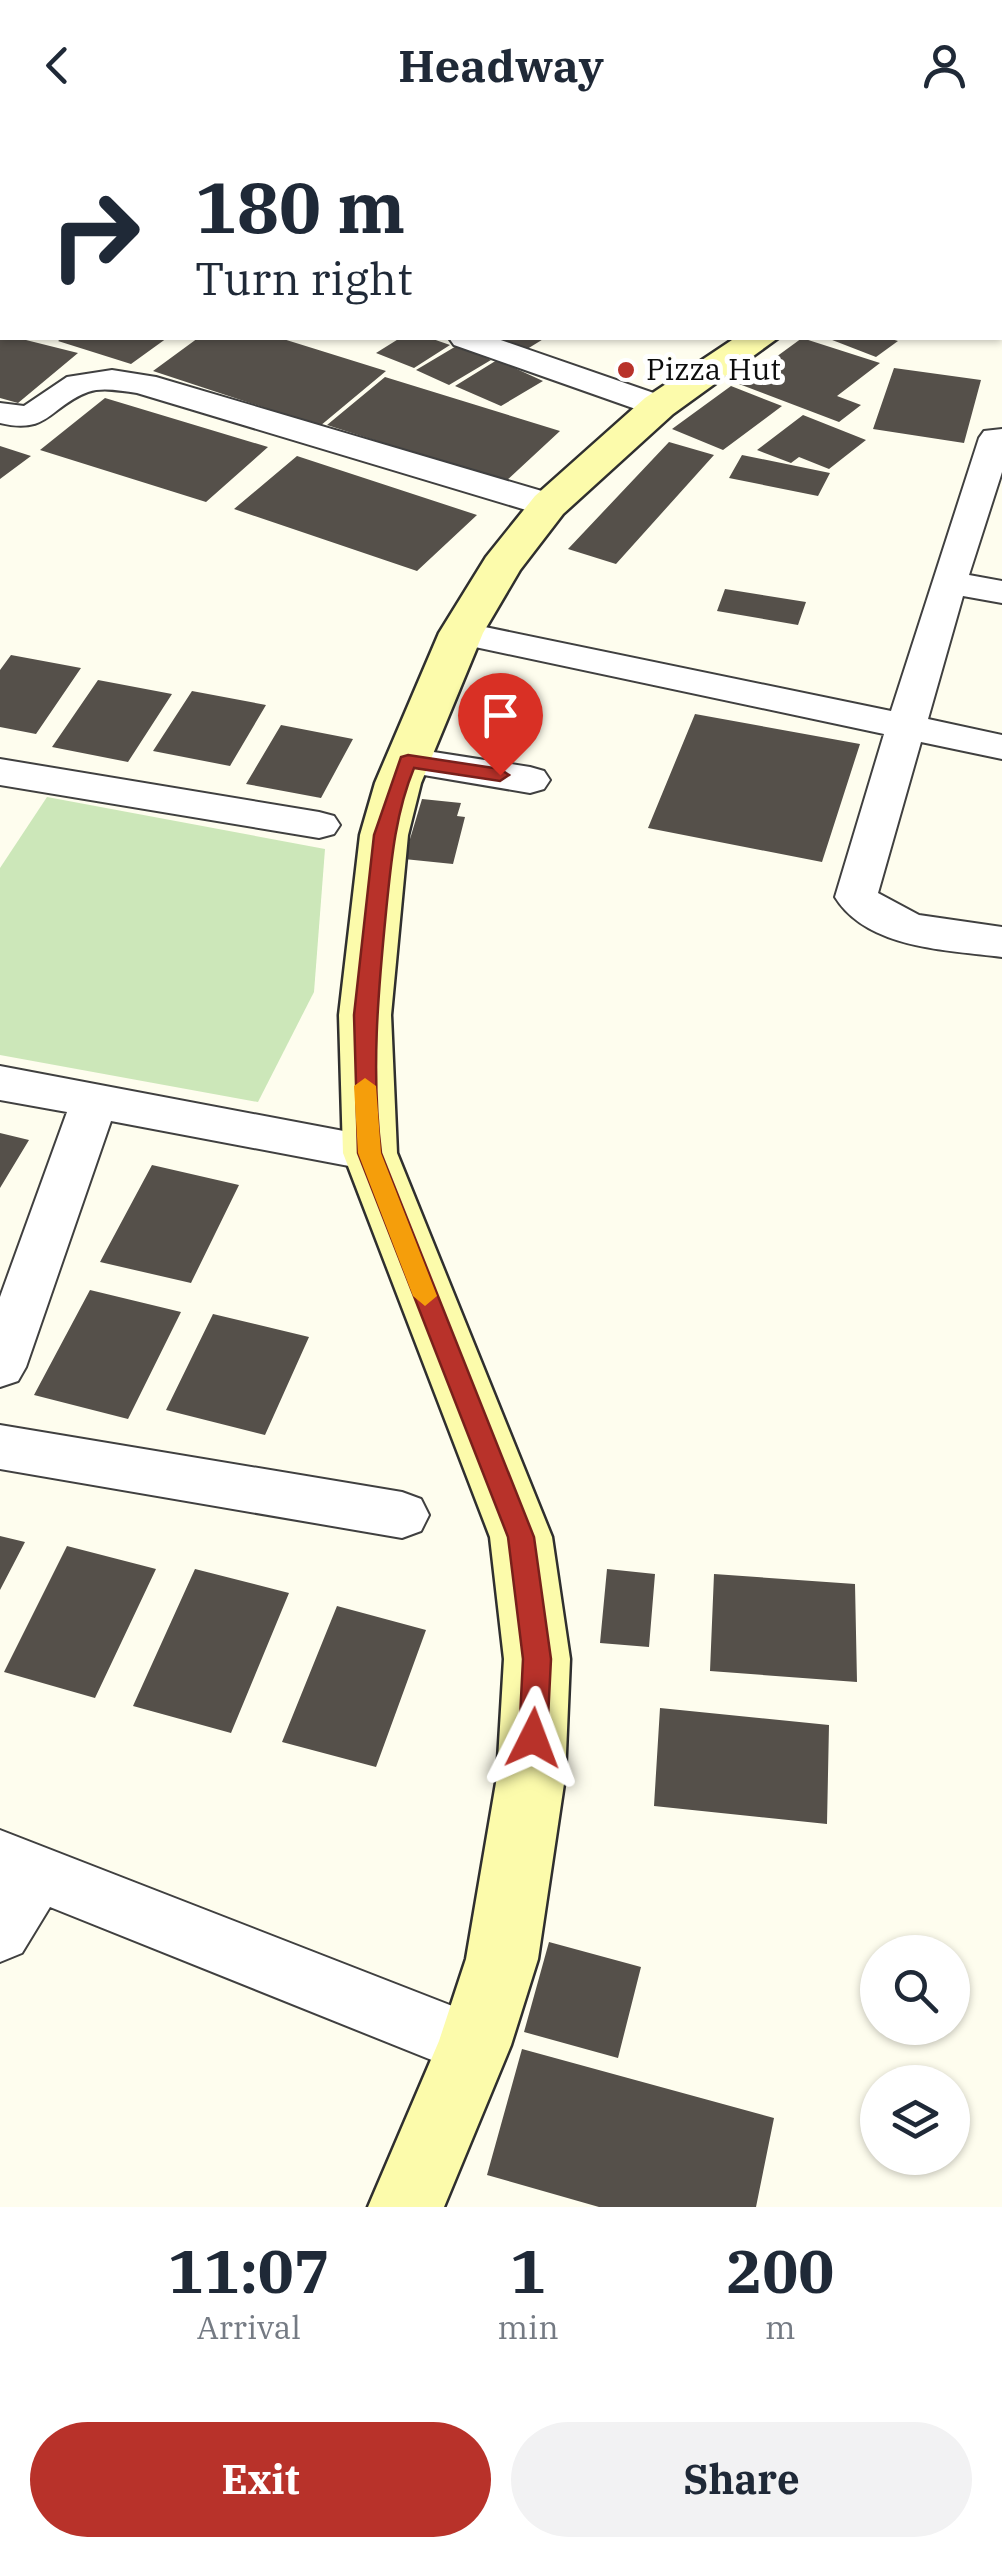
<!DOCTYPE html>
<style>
:root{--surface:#fff;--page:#f2f2f3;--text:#1f2937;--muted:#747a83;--accent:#b8322a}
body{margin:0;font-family:"IBM Plex Serif",serif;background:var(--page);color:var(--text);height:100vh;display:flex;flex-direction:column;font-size:38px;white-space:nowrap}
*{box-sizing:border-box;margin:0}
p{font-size:32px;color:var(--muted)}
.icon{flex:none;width:55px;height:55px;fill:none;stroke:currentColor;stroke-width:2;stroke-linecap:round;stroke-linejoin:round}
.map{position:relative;height:2077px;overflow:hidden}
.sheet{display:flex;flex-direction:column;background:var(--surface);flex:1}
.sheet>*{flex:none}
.guide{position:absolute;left:0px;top:0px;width:1002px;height:210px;box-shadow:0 2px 8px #0004;background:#fff;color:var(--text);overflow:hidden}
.tools{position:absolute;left:860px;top:1805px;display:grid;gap:20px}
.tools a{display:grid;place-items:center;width:110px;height:110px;border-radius:50%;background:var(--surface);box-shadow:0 2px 8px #0004;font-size:50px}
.pin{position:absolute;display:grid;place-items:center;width:85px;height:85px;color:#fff;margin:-102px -42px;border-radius:50% 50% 50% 0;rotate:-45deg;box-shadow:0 0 10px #0007}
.pin .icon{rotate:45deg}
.me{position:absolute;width:110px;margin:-55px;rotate:3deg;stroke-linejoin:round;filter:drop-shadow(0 0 8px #0008)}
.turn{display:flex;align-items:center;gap:35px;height:210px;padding:0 30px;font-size:45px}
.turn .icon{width:130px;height:130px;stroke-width:2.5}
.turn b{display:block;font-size:70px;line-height:85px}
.eta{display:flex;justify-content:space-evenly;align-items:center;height:170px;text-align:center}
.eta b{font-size:60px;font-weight:700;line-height:70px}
.primary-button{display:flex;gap:20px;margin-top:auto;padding:20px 30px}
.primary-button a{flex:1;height:115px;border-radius:60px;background:var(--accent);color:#fff;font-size:40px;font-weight:700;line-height:115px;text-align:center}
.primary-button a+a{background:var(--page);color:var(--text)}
header{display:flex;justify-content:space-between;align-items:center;height:130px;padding:0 30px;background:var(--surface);font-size:45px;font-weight:700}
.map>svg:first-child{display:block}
.green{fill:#cce7b9}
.building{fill:#55504a}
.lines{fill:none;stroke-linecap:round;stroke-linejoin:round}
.street-casing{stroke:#404040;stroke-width:4}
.secondary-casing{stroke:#2f2f2f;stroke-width:5}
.street{fill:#fff;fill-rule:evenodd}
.secondary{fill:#fcfbab;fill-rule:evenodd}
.route{fill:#b8322a;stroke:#78201b;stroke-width:2.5}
.slow{fill:#f59e0b}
.poi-dot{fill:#b8322a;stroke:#fff;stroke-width:4}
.labels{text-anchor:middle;stroke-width:10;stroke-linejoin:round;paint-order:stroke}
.far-poi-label{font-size:30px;fill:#0d0d0d;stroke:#fff;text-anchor:start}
</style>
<header><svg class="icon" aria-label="back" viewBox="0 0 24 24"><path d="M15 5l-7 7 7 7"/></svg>Headway<svg class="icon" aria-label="person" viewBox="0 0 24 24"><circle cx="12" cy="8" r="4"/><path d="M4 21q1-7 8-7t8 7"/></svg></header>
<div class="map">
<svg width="1002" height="2077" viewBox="0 0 1002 2077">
<rect width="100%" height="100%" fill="#fefdee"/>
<path class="green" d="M47,667L325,719L314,862L258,972L0,925V738Z"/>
<path class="building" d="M0,208H18L78,223L18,273L0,268Z
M62,208H167L131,234L58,211Z
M198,208H280L386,241L320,296L153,241Z
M400,208H430L450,215L414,238L376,223Z
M479,208H545L519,224Z
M802,208L880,233L837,266L861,275L839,292L739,254Z
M827,208H888L898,211L876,227Z
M458,215L491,230L449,255L416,240Z
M497,230L543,251L501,276L455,256Z
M894,238L981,250L964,313L873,299Z
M385,247L560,301L505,352L327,295Z
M731,256L782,276L723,320L672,299Z
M105,268L268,317L206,372L40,320Z
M803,285L866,310L829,339L799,327L791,333L757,320Z
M669,312L714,325L616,434L568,419Z
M0,316L31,326L0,349Z
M742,325L830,343L818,366L729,348Z
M297,326L477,385L417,441L234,379Z
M725,459L806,472L798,495L717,481Z
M11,525L81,538L36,604L0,597V540Z
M98,550L172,564L128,632L52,617Z
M192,561L266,575L230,636L153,621Z
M695,584L860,614L822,732L648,698Z
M281,595L353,609L321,668L246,654Z
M422,669L461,673L457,686L465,687L453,734L404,729Z
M0,1003L29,1010L0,1058Z
M152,1035L239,1055L191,1153L100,1132Z
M90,1160L181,1182L128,1289L34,1265Z
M213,1184L309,1207L265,1305L166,1280Z
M0,1406L25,1412L0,1460Z
M67,1416L156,1439L95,1568L4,1542Z
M195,1439L289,1463L231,1603L133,1576Z
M607,1439L655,1444L649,1517L600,1513Z
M714,1444L855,1454L857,1552L710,1541Z
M337,1476L426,1500L376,1637L282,1612Z
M660,1578L829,1595L827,1694L654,1676Z
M549,1812L641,1837L618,1928L524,1902Z
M522,1919L774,1988L756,2077H599L487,2045Z"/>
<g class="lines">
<defs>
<path id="street" d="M369,0H404L405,2H370Z
M0,23L2,24V42L0,41Z
M449,208H495L671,269L676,276L671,283H647L454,215Z
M112,240L156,247L562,367L567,375L562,383H536L137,263C121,261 103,257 88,262C50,276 49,305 0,293V273L24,276L67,247Z
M1002,299V342L969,445L1002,451V473L963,466L928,589L1002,605V629L921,612L878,763L919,785L1002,797V827C948,820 867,819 835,767L884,604L461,514L448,511L442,503L448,495L461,492L891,581L979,308L984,301Z
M408,618L530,637L544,641L550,650L544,659L530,663L394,640L388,631L394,622Z
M0,629L319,682L334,686L340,695L334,704L319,708L0,655Z
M0,936L370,1006L387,1011L394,1023L387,1035L370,1040L111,991L26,1237L18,1251L0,1257V1167L67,982L0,970Z
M0,1295L402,1362L421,1369L429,1385L421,1401L402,1408L0,1339Z
M0,1700L496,1893L506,1915L496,1937L474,1947L50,1777L22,1823L0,1832Z"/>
<path id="secondary" d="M1000,22H1002L1000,44Z
M735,208H778L673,284L563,384L520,440L483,503L421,653L408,705L391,885L397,1023L552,1407L570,1529L565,1647L538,1829L511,1915L444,2077H368L439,1911L466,1829L497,1647L504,1529L490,1407L343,1023L339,885L360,705L375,653L439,503L486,427L535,366L645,268Z"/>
</defs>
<use href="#street" class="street-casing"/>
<use href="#secondary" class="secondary-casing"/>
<use href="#street" class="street"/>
<use href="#secondary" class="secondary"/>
</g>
<path class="route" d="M408,625L500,639L509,645L500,651L414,638C395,684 391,733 386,782C378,863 371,942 381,1023L534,1407L551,1529L547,1608L543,1616L533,1620L523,1616L519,1608L523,1529L508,1407L358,1023L354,885L374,705L401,627Z"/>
<path class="slow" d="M365,948L376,956L381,1023L437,1166L425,1176L413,1166L358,1023L354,956Z"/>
<circle class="poi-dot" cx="626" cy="240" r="10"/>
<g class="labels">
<g class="far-poi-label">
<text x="646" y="250">Pizza Hut</text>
</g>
</g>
</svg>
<div class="tools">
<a><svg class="icon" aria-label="search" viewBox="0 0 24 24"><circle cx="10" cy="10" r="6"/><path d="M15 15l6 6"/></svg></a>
<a><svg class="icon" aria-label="layers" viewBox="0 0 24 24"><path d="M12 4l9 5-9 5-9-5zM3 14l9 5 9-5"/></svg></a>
</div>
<div class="pin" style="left:500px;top:645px;background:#d93025"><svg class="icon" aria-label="arrive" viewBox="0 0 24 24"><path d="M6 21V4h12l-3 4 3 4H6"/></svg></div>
<svg class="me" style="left:533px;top:1608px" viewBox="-20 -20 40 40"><path d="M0-17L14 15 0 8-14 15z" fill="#b8322a" stroke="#fff" stroke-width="4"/></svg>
<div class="guide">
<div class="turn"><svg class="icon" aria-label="right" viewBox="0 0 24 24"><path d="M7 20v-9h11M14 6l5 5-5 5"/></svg><div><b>180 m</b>Turn right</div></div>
</div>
</div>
<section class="sheet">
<div class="eta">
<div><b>11:07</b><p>Arrival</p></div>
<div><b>1</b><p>min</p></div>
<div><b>200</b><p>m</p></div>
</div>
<div class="primary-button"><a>Exit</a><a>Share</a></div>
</section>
